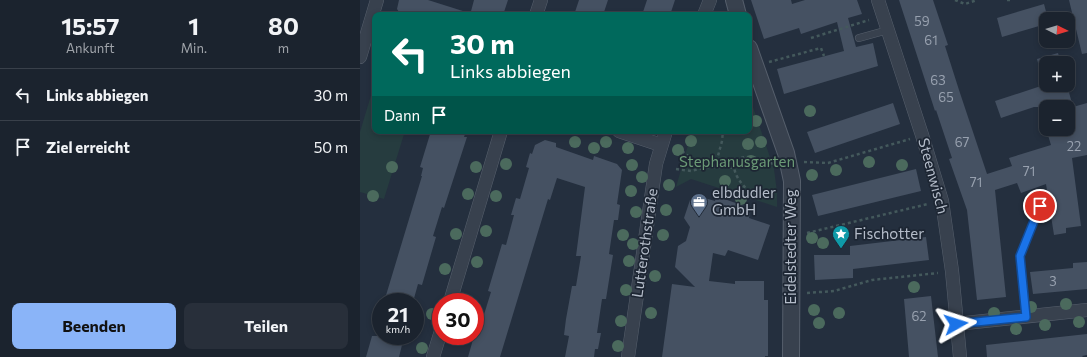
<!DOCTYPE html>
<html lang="de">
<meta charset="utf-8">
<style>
:root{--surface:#1b232e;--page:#282f3a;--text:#f1f3f6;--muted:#a0a4aa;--line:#39404a;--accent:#8ab4f8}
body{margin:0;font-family:Commissioner,sans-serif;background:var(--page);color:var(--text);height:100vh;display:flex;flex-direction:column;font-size:15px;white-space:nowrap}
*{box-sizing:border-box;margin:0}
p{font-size:13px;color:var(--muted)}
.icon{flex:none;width:22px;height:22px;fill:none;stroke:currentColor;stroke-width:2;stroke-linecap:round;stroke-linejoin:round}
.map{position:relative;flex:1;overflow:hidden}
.details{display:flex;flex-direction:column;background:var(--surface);width:360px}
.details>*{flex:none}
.banner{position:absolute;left:12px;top:12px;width:380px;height:122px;border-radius:8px;box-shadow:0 2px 6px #0003,0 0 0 1px var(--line);background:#00695c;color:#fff;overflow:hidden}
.needle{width:26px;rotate:95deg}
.tools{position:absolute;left:679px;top:12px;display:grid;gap:8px}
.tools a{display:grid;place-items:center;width:36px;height:36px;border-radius:8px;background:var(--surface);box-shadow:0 2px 6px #0003,0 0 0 1px var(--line);font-size:20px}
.speed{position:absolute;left:12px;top:293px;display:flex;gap:8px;font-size:20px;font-weight:700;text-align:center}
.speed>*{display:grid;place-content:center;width:52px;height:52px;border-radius:50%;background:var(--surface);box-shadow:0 2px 6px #0003,0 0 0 1px var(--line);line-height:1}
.speed small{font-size:10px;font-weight:400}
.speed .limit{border:6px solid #d22;background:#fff;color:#111}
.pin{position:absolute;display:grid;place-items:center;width:34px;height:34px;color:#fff;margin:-17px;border:2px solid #fff;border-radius:50%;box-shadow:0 1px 4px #0007}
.me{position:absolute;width:44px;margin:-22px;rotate:84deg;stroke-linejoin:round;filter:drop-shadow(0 0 3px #0008)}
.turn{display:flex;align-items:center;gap:14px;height:84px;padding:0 12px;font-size:18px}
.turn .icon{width:52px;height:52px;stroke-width:2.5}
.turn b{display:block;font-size:28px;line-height:34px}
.then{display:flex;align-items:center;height:38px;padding:0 12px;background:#0003;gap:8px;font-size:15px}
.eta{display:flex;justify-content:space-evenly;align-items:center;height:68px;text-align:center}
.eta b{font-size:24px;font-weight:700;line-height:28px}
.button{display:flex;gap:8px;margin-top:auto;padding:8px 12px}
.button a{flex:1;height:46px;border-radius:8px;background:var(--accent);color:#111;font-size:16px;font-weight:700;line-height:46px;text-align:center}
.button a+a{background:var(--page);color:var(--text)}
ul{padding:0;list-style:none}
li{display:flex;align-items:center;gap:12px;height:52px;padding:0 12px;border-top:1px solid var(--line)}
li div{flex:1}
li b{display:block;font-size:15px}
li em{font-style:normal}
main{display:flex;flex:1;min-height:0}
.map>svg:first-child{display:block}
.green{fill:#263c3f}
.building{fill:#455162}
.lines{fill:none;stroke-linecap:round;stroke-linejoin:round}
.service-casing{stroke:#565f6c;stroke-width:8}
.minor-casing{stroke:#565f6c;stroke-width:14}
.tertiary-casing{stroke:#565f6c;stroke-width:18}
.path{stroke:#44595c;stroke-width:2.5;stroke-dasharray:3 3;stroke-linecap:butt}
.service{stroke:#38414e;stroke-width:7}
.minor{stroke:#38414e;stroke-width:13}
.tertiary{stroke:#38414e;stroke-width:16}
.tree{fill:#4b6a5d}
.route-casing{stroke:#114b97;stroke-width:10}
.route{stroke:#1a73e8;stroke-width:7}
.labels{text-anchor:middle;stroke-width:3.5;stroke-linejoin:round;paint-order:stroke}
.number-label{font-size:13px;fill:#98a1af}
.park-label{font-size:15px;fill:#6b9a76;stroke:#1d2633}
.street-label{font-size:15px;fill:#b4bcc9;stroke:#1d2633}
.poi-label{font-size:15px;fill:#b4bcc9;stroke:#1d2633;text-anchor:start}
</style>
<main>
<section class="details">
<div class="eta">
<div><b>15:57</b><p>Ankunft</p></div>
<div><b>1</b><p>Min.</p></div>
<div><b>80</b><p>m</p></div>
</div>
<ul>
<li><svg class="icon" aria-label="left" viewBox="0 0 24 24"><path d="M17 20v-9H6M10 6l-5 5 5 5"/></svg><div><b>Links abbiegen</b></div><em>30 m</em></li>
<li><svg class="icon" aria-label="arrive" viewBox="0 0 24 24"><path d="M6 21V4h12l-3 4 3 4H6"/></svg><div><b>Ziel erreicht</b></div><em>50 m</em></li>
</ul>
<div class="button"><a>Beenden</a><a>Teilen</a></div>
</section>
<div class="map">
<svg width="727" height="357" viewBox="0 0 727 357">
<rect width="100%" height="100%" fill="#242f3e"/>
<path class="green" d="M15,82V131H45L24,199L0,192V132Z
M389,95L414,169L417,192V207L331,179L316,187L332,131H389Z"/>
<path class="building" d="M39,0H68L106,12L105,15H41L37,9Z
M114,0H148L143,15H110Z
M219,0H248L243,15H214Z
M287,0H315L310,15H282Z
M391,0H431L432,4L445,0H497L502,14L488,18L496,47L513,43L518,66L424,94L417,69L484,51L477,22L441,34L439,28L404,39Z
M539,0H573L588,45L585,46L599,90L627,174L652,166L649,158L691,145L687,132L696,129H708V107H674L641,118L635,101L684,85L677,59L698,53L701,63H686V85H707L713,107L727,103V155L712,158L721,226L706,228V233L694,235L686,184L661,193L657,183L635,190L646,297L617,300L607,210L589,159L592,158L576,110L575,111Z
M709,0H727V53L722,54Z
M684,4L688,19H686V24L642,37L637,18Z
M533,103L540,124L455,153L447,132Z
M71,131H106L104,137H107L84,208L82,207L73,236L76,237L62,285L58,284L53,302H24L62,176H61L63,168L60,167Z
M185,140L196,143V147L233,160L234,156L257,164L262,170L257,204L260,205L258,220H254L249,254L253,255L246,299H242L237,333H241L238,349H235L234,357H205L209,336L204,335L206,319L212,286H216L221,256H216L225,187L197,178L190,200L188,199L140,357H108L114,336H115L119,320L122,321L131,292L128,291L142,244L146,245L154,215H151L156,198L160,199L169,168L166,167L170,153L172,154L175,145Z
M556,169L561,191L458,216L452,195Z
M338,196L355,201L356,196L384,206L383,210L390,213L389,218L410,225L398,260L368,250L365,256L353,253L349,281L375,284V281H404V300H408V356H405V357H302L312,284L335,287L315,267L318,246L326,241L330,227L324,218L330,200Z
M566,237L569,260L493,269V278L455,280L454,255H490V246Z
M727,262V289L673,294L670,272L713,268V263Z
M571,296L578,357H549L544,299Z
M727,334V355L722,356L723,357H627L626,345Z
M12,336H42L39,344L42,345L39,357H6Z"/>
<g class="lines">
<defs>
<path id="service" d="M499,38L528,30
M666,317L660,256L680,207"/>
<path id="minor" d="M518,0L562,135L582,201L592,271L600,357
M176,15L181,0
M344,15L350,0
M0,57L17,0
M259,131L301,145
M90,302L141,131
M596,324L727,310
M73,357L81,331
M268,357L296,164L306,131"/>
<path id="tertiary" d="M374,0L378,15
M389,48L426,153L432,181L431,357"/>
</defs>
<use href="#service" class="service-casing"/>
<use href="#minor" class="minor-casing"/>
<use href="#tertiary" class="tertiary-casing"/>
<path class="path" d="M595,0L605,4L617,0
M647,0H651
M451,38L509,20
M409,62L461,48L464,56
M322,151L343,168
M444,162L468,163L550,139
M413,164C405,161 397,157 389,157C361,157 379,185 392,193C400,197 408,196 416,197
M355,167L362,141L363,131
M316,169L331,171L343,168L360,167H369L374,168
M447,233L568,204
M447,293L474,291L512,280L578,273"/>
<use href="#service" class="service"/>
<use href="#minor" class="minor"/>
<use href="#tertiary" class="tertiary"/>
</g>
<g class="tree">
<circle cx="450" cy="111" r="6"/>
<circle cx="396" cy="121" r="6"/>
<circle cx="331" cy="141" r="6"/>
<circle cx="215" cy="142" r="6"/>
<circle cx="246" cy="142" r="6"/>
<circle cx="401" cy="142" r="6"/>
<circle cx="388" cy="144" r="6"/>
<circle cx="234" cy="148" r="6"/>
<circle cx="268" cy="148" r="6"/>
<circle cx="318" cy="150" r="6"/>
<circle cx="391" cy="161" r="6"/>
<circle cx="509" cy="162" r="6"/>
<circle cx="146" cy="164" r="6"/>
<circle cx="272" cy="165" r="6"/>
<circle cx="542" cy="165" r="6"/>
<circle cx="32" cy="167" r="6"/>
<circle cx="116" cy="167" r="6"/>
<circle cx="476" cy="170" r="6"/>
<circle cx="452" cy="175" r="6"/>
<circle cx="282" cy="177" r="6"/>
<circle cx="365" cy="181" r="6"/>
<circle cx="309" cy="185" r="6"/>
<circle cx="271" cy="191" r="6"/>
<circle cx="108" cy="194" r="6"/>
<circle cx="13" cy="196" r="6"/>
<circle cx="136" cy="196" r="6"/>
<circle cx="381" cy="199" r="6"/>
<circle cx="306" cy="210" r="6"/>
<circle cx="276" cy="212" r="6"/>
<circle cx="126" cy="231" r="6"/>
<circle cx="96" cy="234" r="6"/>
<circle cx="263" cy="235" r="6"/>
<circle cx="303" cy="235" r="6"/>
<circle cx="452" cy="238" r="6"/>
<circle cx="463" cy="243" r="6"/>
<circle cx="273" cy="244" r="6"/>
<circle cx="269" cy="261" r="6"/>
<circle cx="117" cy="262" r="6"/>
<circle cx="85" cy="269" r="6"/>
<circle cx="295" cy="276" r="6"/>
<circle cx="554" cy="287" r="6"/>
<circle cx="266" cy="290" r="6"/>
<circle cx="706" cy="304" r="6"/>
<circle cx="671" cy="307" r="6"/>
<circle cx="454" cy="310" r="6"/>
<circle cx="291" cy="313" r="6"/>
<circle cx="479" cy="313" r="6"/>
<circle cx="634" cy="313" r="6"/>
<circle cx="72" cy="314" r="6"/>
<circle cx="261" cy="321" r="6"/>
<circle cx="719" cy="322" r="6"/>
<circle cx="459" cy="323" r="6"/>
<circle cx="685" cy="325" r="6"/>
<circle cx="656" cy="329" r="6"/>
<circle cx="258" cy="346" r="6"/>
<circle cx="62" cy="348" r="6"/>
</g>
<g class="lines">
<defs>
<path id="route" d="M596,324L666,317L660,256L680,206"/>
</defs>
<use href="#route" class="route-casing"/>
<use href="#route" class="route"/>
</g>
<defs>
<symbol id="office-pin" viewBox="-11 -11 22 30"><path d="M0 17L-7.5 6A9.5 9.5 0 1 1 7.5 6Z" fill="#5c6f8a" stroke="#1d2633"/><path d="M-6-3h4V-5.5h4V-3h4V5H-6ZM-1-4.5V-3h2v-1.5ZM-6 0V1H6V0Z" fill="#fff"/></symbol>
<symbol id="sight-pin" viewBox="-11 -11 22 30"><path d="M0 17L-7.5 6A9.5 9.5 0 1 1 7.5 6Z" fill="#0f9aa8" stroke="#1d2633"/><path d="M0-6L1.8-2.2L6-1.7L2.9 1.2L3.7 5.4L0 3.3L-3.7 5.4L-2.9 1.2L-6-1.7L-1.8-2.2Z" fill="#fff"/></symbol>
</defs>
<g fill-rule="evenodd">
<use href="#office-pin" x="329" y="192" width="20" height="27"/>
<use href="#sight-pin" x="471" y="224" width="20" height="27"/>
</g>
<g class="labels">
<g class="number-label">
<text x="562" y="26">59</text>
<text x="571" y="45">61</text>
<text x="578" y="85">63</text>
<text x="586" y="102">65</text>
<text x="602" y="147">67</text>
<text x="714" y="151">22</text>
<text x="669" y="176">71</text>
<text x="616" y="187">71</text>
<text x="693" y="286">3</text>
<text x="559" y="321">62</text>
</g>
<g class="park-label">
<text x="377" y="167">Stephanusgarten</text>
</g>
<g class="street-label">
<text transform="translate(573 176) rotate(75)" y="5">Steenwisch</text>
<text transform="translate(285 243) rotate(-82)" y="5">Lutterothstraße</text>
<text transform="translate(431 247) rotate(-90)" y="5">Eidelstedter Weg</text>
</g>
<g class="poi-label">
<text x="352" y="198">elbdudler<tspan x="352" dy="17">GmbH</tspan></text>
<text x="494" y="239">Fischotter</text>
</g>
</g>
</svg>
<div class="tools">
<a><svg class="needle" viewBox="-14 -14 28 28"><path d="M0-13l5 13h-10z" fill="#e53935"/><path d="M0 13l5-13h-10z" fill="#a0a4aa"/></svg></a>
<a>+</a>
<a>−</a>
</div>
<div class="speed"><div>21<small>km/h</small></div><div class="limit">30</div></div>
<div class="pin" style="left:680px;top:206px;background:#d93025"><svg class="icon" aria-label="arrive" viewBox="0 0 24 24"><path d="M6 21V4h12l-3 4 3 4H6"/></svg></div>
<svg class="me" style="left:596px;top:324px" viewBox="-20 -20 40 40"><path d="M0-17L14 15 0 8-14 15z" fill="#1a73e8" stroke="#fff" stroke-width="4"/></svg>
<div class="banner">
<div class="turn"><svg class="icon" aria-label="left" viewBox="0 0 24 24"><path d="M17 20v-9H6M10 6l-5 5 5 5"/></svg><div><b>30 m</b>Links abbiegen</div></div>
<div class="then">Dann<svg class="icon" aria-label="arrive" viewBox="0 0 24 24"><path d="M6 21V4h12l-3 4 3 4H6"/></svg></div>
</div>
</div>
</main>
